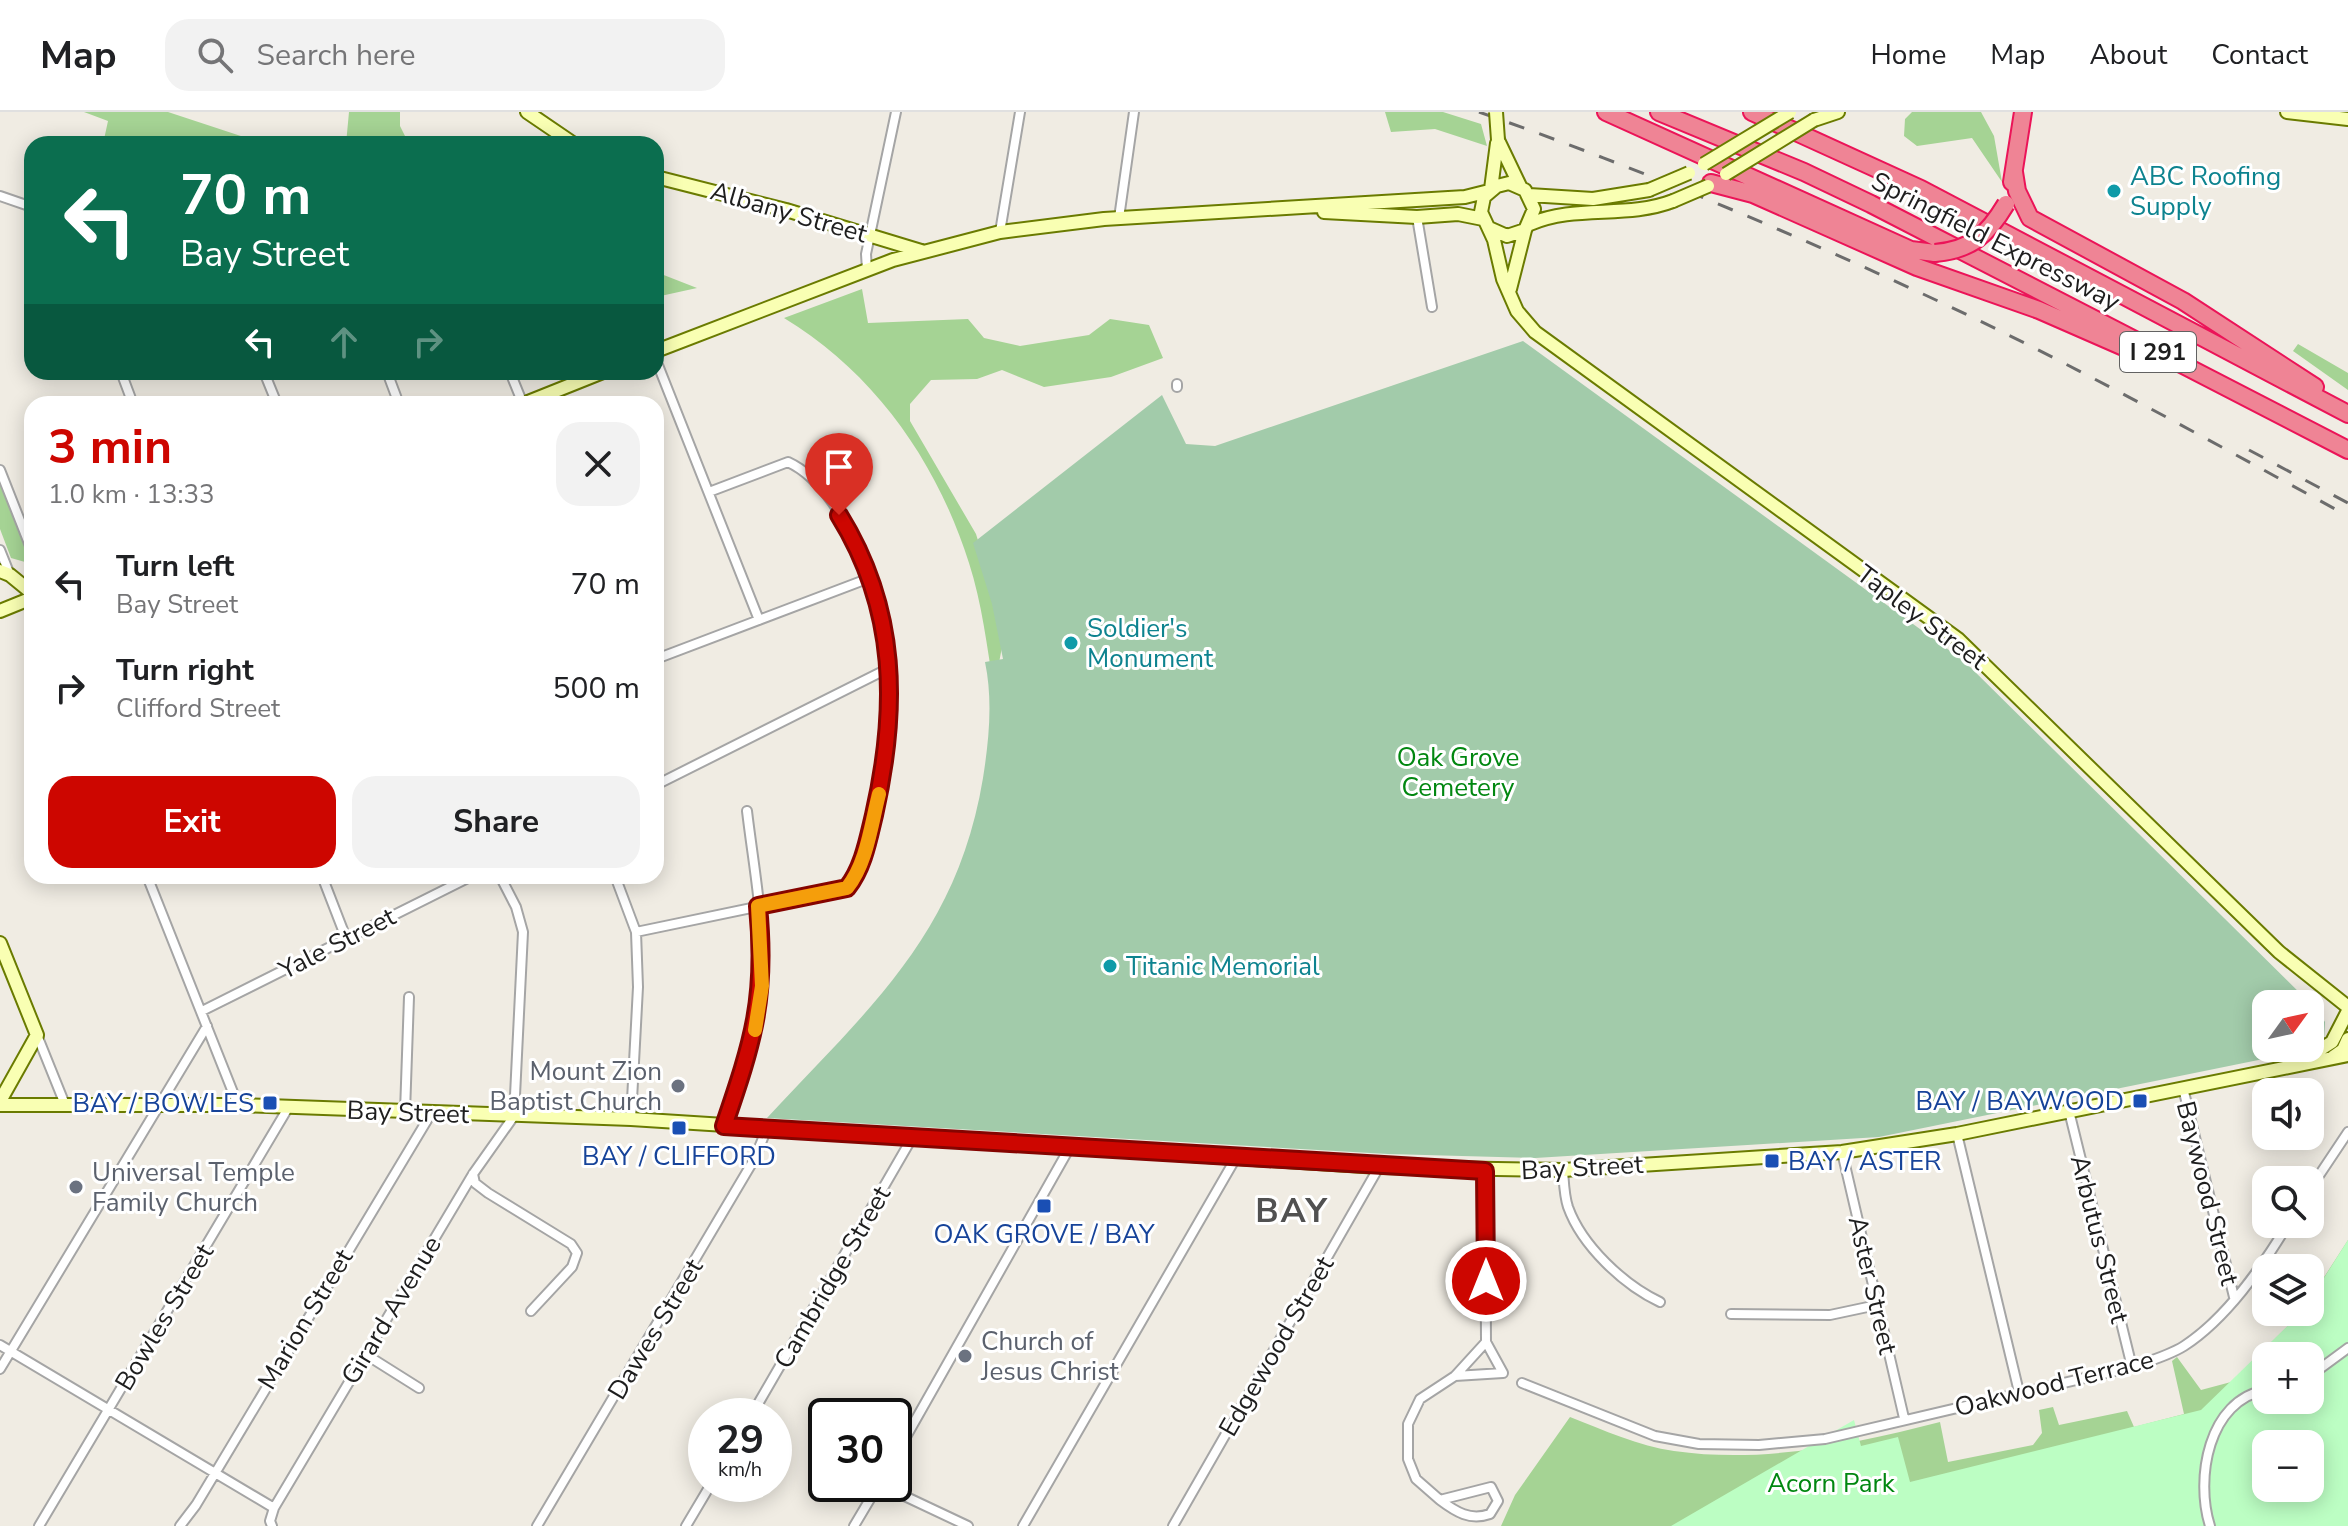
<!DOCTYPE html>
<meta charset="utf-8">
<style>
:root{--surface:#fff;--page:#f2f2f2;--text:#202124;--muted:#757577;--line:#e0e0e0;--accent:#cd0600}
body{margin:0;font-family:"Nunito Sans",sans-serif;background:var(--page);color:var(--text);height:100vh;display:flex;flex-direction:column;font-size:30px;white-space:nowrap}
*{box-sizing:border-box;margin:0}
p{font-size:26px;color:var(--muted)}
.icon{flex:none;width:44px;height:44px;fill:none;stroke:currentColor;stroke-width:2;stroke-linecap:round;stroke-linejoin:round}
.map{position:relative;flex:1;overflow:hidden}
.drawer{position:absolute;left:24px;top:284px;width:640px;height:488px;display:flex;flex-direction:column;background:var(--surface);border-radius:24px;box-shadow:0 4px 20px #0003}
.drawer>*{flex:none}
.hud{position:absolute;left:24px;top:24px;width:640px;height:244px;border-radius:24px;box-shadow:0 4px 20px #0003;background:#0b6e4f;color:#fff;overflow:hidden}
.needle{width:52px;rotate:57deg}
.fabs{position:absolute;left:2252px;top:878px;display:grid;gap:16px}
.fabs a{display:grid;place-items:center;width:72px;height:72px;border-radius:16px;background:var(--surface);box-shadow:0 4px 20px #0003;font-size:40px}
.speed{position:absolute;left:688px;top:1286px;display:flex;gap:16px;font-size:40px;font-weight:700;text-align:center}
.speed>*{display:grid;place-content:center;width:104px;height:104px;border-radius:50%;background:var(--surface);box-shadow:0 4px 20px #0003;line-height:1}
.speed small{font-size:20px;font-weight:400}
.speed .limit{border:4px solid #111;border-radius:12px;background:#fff;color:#111}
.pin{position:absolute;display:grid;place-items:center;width:68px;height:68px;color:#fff;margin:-82px -34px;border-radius:50% 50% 50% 0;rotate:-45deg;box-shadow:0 0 8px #0007}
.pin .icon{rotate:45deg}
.me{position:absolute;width:88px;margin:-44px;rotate:0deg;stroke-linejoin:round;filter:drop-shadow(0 0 6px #0008)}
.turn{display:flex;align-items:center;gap:28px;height:168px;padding:0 24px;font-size:36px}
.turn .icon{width:104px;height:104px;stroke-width:2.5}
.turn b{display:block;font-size:56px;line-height:68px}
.lanes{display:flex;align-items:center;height:76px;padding:0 24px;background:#0003;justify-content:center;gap:40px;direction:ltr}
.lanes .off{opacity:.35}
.round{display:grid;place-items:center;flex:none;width:84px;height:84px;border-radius:24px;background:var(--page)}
.summary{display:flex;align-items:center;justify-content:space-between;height:136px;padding:0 24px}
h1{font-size:48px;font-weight:700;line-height:60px;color:var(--accent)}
.button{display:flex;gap:16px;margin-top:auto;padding:16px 24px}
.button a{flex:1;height:92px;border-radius:24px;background:var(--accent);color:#fff;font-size:32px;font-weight:700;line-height:92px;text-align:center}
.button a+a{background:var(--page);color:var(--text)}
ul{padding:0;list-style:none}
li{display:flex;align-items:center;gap:24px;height:104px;padding:0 24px}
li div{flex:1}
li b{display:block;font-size:30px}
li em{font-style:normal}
header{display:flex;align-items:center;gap:48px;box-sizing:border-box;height:112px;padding:0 40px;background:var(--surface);border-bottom:2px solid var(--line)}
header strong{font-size:38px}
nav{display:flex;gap:44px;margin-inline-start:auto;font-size:28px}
.search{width:560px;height:72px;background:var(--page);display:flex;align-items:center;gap:20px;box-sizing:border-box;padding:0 28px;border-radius:24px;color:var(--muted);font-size:30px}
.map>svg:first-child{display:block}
.forest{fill:#a5d394;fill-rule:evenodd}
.cemetery{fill:#a2cbaa;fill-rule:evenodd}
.park{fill:#bcfec3;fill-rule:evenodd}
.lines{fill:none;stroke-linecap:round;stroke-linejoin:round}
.street-casing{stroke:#a5a5a5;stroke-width:12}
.secondary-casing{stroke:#6a7b00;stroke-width:16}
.highway-casing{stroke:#eb1458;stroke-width:20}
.street{stroke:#fff;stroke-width:8}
.secondary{stroke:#f9ffb3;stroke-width:12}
.highway{stroke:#ef8495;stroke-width:16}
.rail{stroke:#6c6c6c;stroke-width:3;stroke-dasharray:16 16;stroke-linecap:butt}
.secondary-bridge-casing{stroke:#6a7b00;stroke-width:16;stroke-linecap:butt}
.highway-bridge-casing{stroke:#eb1458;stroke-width:20;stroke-linecap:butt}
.secondary-bridge{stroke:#f9ffb3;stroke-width:12}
.highway-bridge{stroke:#ef8495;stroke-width:16}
.route-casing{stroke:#850400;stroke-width:20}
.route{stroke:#cd0600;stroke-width:14}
.slow{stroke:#f59e0b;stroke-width:14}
.culture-dot{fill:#0f9aa8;stroke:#fff;stroke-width:3}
.worship-dot{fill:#6b7280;stroke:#fff;stroke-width:3}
.transit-dot{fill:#1a4fb4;stroke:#fff;stroke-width:3}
.labels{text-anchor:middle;stroke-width:6;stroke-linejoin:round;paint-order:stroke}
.shield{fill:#fff;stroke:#626262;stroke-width:2}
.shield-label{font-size:24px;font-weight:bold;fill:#1e1e1e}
.culture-label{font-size:26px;fill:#0d838f;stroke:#fff;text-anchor:start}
.street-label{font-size:26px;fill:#1e1e1e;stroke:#fff}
.park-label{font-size:26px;fill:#018710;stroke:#fff}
.worship-label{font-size:26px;fill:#5b616d;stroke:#fff;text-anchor:start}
.transit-label{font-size:26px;fill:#164399;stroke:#fff;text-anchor:end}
.district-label{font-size:34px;font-weight:bold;letter-spacing:2px;fill:#515151;stroke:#fff}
</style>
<header>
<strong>Map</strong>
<div class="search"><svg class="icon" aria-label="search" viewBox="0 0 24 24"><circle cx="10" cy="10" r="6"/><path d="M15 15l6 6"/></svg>Search here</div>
<nav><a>Home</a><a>Map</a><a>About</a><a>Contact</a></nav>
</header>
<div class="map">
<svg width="2348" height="1414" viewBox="0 0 2348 1414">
<rect width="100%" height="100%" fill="#f0ece3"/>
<path class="forest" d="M84,0H168L265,32H103L108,9Z
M349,0H400V14L409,32H346Z
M1385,0H1443L1481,12L1487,34L1435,17L1391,20Z
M1912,0H1981L1994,24L2002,70L1972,26L1917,34L1904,24L1905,7Z
M656,160L697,176L656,185Z
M862,177L868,211L968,207L984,226L1020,234L1089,223L1110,207L1149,213L1163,246L1111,265L1044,275L1002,258L977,267L931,268L910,292V309L976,422L988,461L1017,456L994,577C987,535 982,491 969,451C937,350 875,261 784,206Z
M2298,232L2348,261V278L2293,239Z
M0,370L32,451V452L11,446L0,417Z
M2348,1128V1414H1501L1515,1383L1570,1305C1603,1318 1639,1334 1674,1339C1765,1352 1853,1332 1940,1310L1948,1350L2033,1333L2042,1321L2039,1298L2053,1295L2059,1313L2127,1299L2134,1315L2184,1302L2172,1249L2177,1245L2201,1278L2231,1270L2302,1200H2310V1187ZM2266,1244H2310V1288H2266ZM2266,1332H2310V1376H2266Z"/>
<path class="cemetery" d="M1523,229L1964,549L2318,899L2325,910L2324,928L2312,937L1879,1025L1535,1046L1388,1042L767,1006C869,896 957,823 983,666C989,628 993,588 985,550L1003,547L992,492L973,431L1162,283L1186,332L1215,334ZM2266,892H2310V936H2266Z"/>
<path class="park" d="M2348,1128V1414H1671L1854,1308L1861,1334L1898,1325L1910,1370L2201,1298L2302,1200H2310V1188ZM2266,1244H2310V1288H2266ZM2266,1332H2310V1376H2266Z"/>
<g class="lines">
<defs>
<path id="street" d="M0,84L32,95
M1417,105L1432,195
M1119,106L1134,0
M1000,120L1020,0
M867,158L866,142L896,0
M656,248L759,508
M121,260L133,292
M264,260L277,292
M387,260L399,292
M510,260L523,292
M1177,272V275
M0,358L32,439
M0,438L10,463
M656,547L867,467
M656,673L889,556
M147,764L238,993
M322,764L346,826
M615,764L636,820L638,875L631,1007
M636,820L847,776C863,756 868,727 874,703C882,666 892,626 892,588C892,519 855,381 788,350L709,380
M202,899L472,764
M37,923L64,990
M2183,976L2234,1185
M2069,999L2132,1255
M405,1000L409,885
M724,1014C735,979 750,944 757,908C771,840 755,767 747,699
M1957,1022L2019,1280
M1842,1040L1904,1306
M1563,1058C1564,1070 1564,1083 1568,1095C1582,1134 1624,1173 1660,1190
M473,1062L475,1071L488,1081L571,1132L577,1141L572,1155L531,1199
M2310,1077L2348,1020
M1731,1202L1830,1203L1877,1193
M0,1233L274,1396
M365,1242L419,1276
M0,1257L207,914
M1455,1264L1503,1261L1486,1230L1485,1059
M2310,1264L2348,1236
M1522,1271L1655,1324L1699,1332L1759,1333L1825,1327L2132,1255C2149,1249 2168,1244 2184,1234C2227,1206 2262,1155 2288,1112
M751,1304L912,1026
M894,1346L1070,1035
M879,1372L968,1414
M1440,1388C1456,1400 1470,1409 1490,1402L1498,1389L1491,1375L1440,1388L1416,1367L1408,1347V1312L1420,1287L1455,1264L1486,1230
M39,1414L288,996
M180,1414L196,1393L432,1000
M272,1414L270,1409L274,1396L473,1062L514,1004L523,820L516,795L500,764
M537,1414L755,1046L767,1016
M686,1414L711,1372
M854,1414L879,1372
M1023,1414L1237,1044
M1173,1414L1379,1055
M2210,1414C2195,1367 2208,1288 2266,1278"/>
<path id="secondary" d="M527,0L574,32
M2287,0L2348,7
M1814,8L1838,0
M1498,28L1520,74
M656,65L786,98L921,139
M1491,77L1497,31
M1529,83L1593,87L1649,78
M1324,100L1417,105L1458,102L1483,107
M1530,112C1576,92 1626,107 1673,89
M1489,116L1507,124L1525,118L1534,97L1525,78L1509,71L1497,74L1484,85L1481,100L1494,128L1503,167L1517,199L1535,220L1958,527L2279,840L2348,895
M1510,177L1525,118
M656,239L893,148L1000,120L1104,107L1465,85L1489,79
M523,292L603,260
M0,459L10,463L32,481
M0,499L32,486
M0,831L37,923L0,989
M2310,944L2332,930L2348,899
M2333,945L2343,938L2348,927
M0,993H238L631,1007L1379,1055L1563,1058L1842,1040L1957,1022L2348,943"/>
<path id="highway" d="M1606,0L1911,138L1935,141
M1659,0L1804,60L1871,92L2348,338
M1752,0L1921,77L2348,302
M2014,60L2017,79L2030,106L2183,189L2315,275
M2012,70L2023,0
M1711,71L1753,82L1917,155L2039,198L2158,250"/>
</defs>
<use href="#street" class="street-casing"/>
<use href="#secondary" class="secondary-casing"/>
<use href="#highway" class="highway-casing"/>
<use href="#street" class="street"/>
<use href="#secondary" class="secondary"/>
<use href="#highway" class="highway"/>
<path class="rail" d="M1479,0C1630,53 1778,115 1923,182C2068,249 2208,328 2348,404
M2249,338L2348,391"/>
<defs>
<path id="secondary-bridge" d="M1496,0L1498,28
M1704,52L1790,0
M1726,62L1814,8
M1649,78L1689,61
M1673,89L1708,74"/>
<path id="highway-bridge" d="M1935,141C1972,138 1988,122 2006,92"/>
</defs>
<use href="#secondary-bridge" class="secondary-bridge-casing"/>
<use href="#highway-bridge" class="highway-bridge-casing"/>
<use href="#secondary-bridge" class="secondary-bridge"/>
<use href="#highway-bridge" class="highway-bridge"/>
</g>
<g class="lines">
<defs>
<path id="route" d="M839,403C898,498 898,597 874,703C868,728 863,756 847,776L758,794C767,886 753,929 724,1014L1485,1059L1486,1169"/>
</defs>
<use href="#route" class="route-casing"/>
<use href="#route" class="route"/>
<path class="slow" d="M755,918L762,874L758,794L847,776C867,751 871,713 879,682"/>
</g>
<g class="culture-dot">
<circle cx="2114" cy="79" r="8"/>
<circle cx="1071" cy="531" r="8"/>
<circle cx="1110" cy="854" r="8"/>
</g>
<g class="worship-dot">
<circle cx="678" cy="974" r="8"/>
<circle cx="76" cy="1075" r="8"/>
<circle cx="965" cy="1244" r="8"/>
</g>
<g class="transit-dot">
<rect x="2132" y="981" width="16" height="16" rx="4"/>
<rect x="262" y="983" width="16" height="16" rx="4"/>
<rect x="671" y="1008" width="16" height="16" rx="4"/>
<rect x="1764" y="1041" width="16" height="16" rx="4"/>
<rect x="1036" y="1086" width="16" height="16" rx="4"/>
</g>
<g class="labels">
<rect class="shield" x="2120" y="220" width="76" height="40" rx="6"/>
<g class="shield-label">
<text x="2158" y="248">I 291</text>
</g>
<g class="culture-label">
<text x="2130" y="73">ABC Roofing<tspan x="2130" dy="30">Supply</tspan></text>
<text x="1087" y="525">Soldier's<tspan x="1087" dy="30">Monument</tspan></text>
<text x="1126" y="863">Titanic Memorial</text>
</g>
<g class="street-label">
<text transform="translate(789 100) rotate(16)" y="9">Albany Street</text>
<text transform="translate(1996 129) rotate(27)" y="9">Springfield Expressway</text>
<text transform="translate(1922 505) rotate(37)" y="9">Tapley Street</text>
<text transform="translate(337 831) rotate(-27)" y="9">Yale Street</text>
<text transform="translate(408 1000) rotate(2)" y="9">Bay Street</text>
<text transform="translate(1582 1055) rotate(-3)" y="9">Bay Street</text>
<text transform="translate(2208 1081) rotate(76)" y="9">Baywood Street</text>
<text transform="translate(2100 1127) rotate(76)" y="9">Arbutus Street</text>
<text transform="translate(832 1165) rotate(-60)" y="9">Cambridge Street</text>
<text transform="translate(1873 1173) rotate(77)" y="9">Aster Street</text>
<text transform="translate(391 1198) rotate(-59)" y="9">Girard Avenue</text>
<text transform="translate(164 1205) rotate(-59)" y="9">Bowles Street</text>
<text transform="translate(305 1207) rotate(-59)" y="9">Marion Street</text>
<text transform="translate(655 1217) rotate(-59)" y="9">Dawes Street</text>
<text transform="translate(1276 1234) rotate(-60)" y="9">Edgewood Street</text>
<text transform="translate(2054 1271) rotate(-14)" y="9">Oakwood Terrace</text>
</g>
<g class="park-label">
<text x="1458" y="654">Oak Grove<tspan x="1458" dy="30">Cemetery</tspan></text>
<text x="1831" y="1380">Acorn Park</text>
</g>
<g class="worship-label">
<text x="662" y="968" text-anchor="end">Mount Zion<tspan x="662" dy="30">Baptist Church</tspan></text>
<text x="92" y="1069">Universal Temple<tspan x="92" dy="30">Family Church</tspan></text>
<text x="981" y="1238">Church of<tspan x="981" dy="30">Jesus Christ</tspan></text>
</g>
<g class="transit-label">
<text x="2124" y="998">BAY / BAYWOOD</text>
<text x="254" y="1000">BAY / BOWLES</text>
<text x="679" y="1053" text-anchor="middle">BAY / CLIFFORD</text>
<text x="1788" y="1058" text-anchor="start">BAY / ASTER</text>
<text x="1044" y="1131" text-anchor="middle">OAK GROVE / BAY</text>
</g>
<g class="district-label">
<text x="1292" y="1110">BAY</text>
</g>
</g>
</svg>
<div class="fabs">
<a><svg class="needle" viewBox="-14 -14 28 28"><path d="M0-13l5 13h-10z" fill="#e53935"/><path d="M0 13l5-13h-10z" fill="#757577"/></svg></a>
<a><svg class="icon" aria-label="sound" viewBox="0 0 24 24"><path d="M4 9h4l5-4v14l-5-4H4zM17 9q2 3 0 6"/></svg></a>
<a><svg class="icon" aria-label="search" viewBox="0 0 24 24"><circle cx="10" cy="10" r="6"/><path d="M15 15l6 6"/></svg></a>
<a><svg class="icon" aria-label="layers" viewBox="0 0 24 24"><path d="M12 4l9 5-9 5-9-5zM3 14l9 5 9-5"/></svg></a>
<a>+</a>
<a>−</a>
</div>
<div class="speed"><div>29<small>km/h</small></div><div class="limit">30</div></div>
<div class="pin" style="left:839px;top:403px;background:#d93025"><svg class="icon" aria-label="arrive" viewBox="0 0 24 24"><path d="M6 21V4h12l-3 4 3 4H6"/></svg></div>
<svg class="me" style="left:1486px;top:1169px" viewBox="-20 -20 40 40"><circle r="17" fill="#cd0600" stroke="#fff" stroke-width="3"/><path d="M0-11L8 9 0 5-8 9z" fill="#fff"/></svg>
<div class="hud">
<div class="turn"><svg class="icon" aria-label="left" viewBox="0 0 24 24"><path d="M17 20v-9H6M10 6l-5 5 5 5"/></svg><div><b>70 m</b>Bay Street</div></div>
<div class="lanes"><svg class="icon" aria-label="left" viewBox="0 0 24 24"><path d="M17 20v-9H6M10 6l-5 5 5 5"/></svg><svg class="icon off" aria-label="ahead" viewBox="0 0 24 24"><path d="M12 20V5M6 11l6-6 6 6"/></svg><svg class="icon off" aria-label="right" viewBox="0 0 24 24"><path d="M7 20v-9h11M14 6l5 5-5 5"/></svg></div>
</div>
<section class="drawer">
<div class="summary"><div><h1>3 min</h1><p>1.0 km · 13:33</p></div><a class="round"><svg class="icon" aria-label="close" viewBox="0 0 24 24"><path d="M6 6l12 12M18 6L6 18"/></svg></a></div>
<ul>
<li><svg class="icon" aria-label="left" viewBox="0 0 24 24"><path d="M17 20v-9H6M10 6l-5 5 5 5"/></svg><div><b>Turn left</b><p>Bay Street</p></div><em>70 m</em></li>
<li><svg class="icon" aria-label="right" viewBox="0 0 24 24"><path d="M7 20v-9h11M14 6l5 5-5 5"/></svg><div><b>Turn right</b><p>Clifford Street</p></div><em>500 m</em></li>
</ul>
<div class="button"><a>Exit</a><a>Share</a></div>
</section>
</div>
